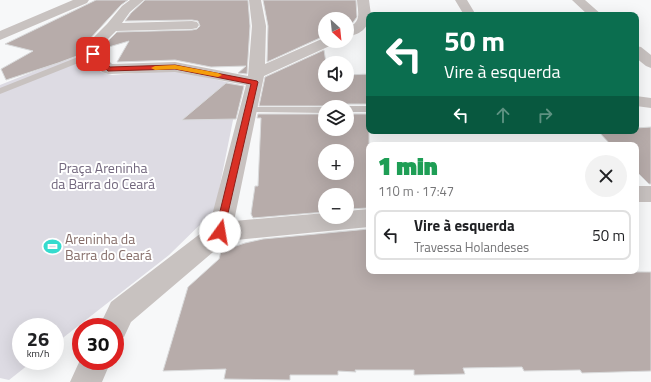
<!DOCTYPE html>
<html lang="pt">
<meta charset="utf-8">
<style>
:root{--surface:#fff;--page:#f2f2f2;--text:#202124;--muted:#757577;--line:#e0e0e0}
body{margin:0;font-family:"Titillium Web",sans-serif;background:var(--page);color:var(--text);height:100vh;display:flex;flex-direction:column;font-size:15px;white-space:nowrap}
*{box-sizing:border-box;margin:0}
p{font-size:13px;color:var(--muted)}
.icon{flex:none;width:22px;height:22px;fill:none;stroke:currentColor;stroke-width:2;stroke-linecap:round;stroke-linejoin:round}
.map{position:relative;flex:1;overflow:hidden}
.drawer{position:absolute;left:366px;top:142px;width:273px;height:132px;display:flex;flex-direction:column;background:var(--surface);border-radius:8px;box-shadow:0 4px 16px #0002}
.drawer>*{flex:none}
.top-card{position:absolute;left:366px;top:12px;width:273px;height:122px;border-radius:8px;box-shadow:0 4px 16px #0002;background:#0b6e4f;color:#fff;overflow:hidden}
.needle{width:26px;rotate:153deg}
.tools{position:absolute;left:318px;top:12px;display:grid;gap:8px}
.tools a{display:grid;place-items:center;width:36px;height:36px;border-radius:50%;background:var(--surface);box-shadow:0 4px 16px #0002;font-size:20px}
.speed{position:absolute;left:12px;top:318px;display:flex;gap:8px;font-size:20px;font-weight:700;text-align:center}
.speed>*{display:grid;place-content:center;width:52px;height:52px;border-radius:50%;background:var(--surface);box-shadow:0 4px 16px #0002;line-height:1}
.speed small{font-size:10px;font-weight:400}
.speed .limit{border:6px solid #d22;background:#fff;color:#111}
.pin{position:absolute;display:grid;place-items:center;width:34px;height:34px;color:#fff;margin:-17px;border-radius:8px;box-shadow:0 2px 6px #0006}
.me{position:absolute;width:44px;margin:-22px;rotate:13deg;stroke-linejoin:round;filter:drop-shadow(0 0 3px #0008)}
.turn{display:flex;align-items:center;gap:14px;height:84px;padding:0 12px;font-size:18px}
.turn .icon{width:52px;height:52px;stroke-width:2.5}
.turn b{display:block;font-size:28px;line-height:34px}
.lanes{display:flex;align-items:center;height:38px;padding:0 12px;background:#0003;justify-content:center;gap:20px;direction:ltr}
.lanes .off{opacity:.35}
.round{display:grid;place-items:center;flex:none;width:42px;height:42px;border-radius:21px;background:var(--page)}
.headline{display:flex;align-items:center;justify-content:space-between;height:68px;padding:0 12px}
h1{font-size:24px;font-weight:800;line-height:30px;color:#1e9e55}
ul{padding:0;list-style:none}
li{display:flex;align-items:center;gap:12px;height:50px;margin:0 8px 6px;padding:0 4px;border:2px solid var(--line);border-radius:8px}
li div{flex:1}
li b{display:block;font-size:15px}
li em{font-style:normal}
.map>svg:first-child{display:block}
.green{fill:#dddbe3}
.building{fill:#b7acaa;stroke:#d9dadb;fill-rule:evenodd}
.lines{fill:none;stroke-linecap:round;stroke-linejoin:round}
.lane{fill:#c8c2c0;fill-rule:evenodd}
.street{fill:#c8c2c0;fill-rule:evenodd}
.route{fill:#d93025;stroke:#8d1f18}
.slow{fill:#f59e0b}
.labels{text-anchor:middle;stroke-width:4;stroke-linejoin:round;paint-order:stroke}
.park-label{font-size:14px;fill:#73687e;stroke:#fff}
.poi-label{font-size:14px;fill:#866e6a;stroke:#fff;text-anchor:start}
</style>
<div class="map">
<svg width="651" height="382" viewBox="0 0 651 382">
<rect width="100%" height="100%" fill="#f7f8f9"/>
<path class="green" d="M80,53L101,72L112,75L173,70L240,85L215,210L169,255L55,344V327H21V361H33L9,380L0,378V85Z"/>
<path class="building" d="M96,0H128L121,5L88,41L86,45L85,53L58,63L6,80L1,69L33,51L5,44Z
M145,0H248L250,26L247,74L238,73L246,66L211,67L175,60L117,62L129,41L102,49V47L117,32L192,30L197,29L200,26L198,21L192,20L125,21L131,13Z
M263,0H356L357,17L351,25L347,24V19H325V29L321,30L322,37L267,62L268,26Z
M324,50L326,63H325V85H347V75L369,74V104H347L342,107H327L326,106H259L265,77Z
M226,83L244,86L236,119L182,120Z
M258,114H325V129H347V114H369V208L347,209V195H325V212L253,218L251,214L255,186H258L261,118H257ZM325,151H347V173H325Z
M651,127V184H649L636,171V145H611L598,131H636V128Z
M369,229V271L651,272V371L582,373L580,370L524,371L522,367L463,368L465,374L414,375V370H355L356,372L338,371V375H290V380L224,379L226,369L163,371L188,287L219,259L221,251L245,243L263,239Z"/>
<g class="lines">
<path class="lane" d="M93,51L96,52L97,54L96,56L0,94V88Z
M347,106H369V112H347V107H343Z
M248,107H326L325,113L244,112L243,110L244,108Z"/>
<path class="street" d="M73,0H89L87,3L0,40V31Z
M130,0H144L130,12L122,23L192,21L197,22L199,25L197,28L192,29L116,31L101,46V53L112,64L175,62L248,76L252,26L249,0H261L266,26L265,64L324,38L325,41H336L334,44L264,76L234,221L325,213V217H347V211L369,209V227L226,241L131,322L124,337L115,341V327H99L111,302L209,227L246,85L175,72L108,74L102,72L86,54L87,45L89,42L107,24L122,6Z
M357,0H369L371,15H369C369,29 360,34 347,37V28C362,22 358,14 357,0Z
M455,0H467L476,15H464Z
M572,0H585L602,15H588Z
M636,46L641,47L651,55V68L646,66L636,58Z
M636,96L651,98V108L636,106Z
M636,186H651V202H636Z
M81,358V361H111L102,382H70Z"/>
</g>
<path class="route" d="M93,52L110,67L175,65L257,81L258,82L223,235L220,236L216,235L215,232L251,84L175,69L108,71L91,55L90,54Z"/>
<path class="slow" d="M175,65L218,73L222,75L218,77L175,69L155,70L151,68L155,66Z"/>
<defs>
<symbol id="stadium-bare" viewBox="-9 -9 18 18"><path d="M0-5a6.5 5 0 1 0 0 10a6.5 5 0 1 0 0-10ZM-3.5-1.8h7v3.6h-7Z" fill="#35dbce" stroke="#fff" stroke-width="2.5" paint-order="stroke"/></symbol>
</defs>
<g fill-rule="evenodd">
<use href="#stadium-bare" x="40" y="234" width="25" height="25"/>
</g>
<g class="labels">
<g class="park-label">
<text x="103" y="173">Praça Areninha<tspan x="103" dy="16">da Barra do Ceará</tspan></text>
</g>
<g class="poi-label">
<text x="65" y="244">Areninha da<tspan x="65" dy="16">Barra do Ceará</tspan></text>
</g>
</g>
</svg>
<div class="tools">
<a><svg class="needle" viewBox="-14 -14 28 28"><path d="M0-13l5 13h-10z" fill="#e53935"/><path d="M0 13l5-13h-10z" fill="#757577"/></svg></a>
<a><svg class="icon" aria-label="sound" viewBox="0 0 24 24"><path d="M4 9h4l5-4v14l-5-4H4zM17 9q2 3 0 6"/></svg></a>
<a><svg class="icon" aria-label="layers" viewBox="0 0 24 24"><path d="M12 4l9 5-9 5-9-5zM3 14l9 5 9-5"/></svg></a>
<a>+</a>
<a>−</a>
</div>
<div class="speed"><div>26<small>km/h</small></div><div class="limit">30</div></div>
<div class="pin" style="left:93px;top:54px;background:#d93025"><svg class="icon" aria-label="arrive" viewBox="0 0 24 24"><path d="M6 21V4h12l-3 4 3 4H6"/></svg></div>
<svg class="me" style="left:220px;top:232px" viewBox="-20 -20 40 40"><circle r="19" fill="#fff"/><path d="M0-13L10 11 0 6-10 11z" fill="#d93025"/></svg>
<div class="top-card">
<div class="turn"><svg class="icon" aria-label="left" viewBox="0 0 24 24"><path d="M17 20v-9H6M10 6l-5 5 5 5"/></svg><div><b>50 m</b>Vire à esquerda</div></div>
<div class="lanes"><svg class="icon" aria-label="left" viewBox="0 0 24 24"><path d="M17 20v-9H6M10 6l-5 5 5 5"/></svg><svg class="icon off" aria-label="ahead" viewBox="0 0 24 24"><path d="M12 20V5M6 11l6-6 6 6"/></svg><svg class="icon off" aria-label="right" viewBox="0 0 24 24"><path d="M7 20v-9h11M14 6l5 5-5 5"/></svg></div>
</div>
<section class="drawer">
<div class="headline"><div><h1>1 min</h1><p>110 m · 17:47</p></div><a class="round"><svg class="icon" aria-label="close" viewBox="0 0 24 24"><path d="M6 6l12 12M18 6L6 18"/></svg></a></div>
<ul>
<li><svg class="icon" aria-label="left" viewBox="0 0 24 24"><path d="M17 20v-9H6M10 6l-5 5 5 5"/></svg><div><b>Vire à esquerda</b><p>Travessa Holandeses</p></div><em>50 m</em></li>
</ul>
</section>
</div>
